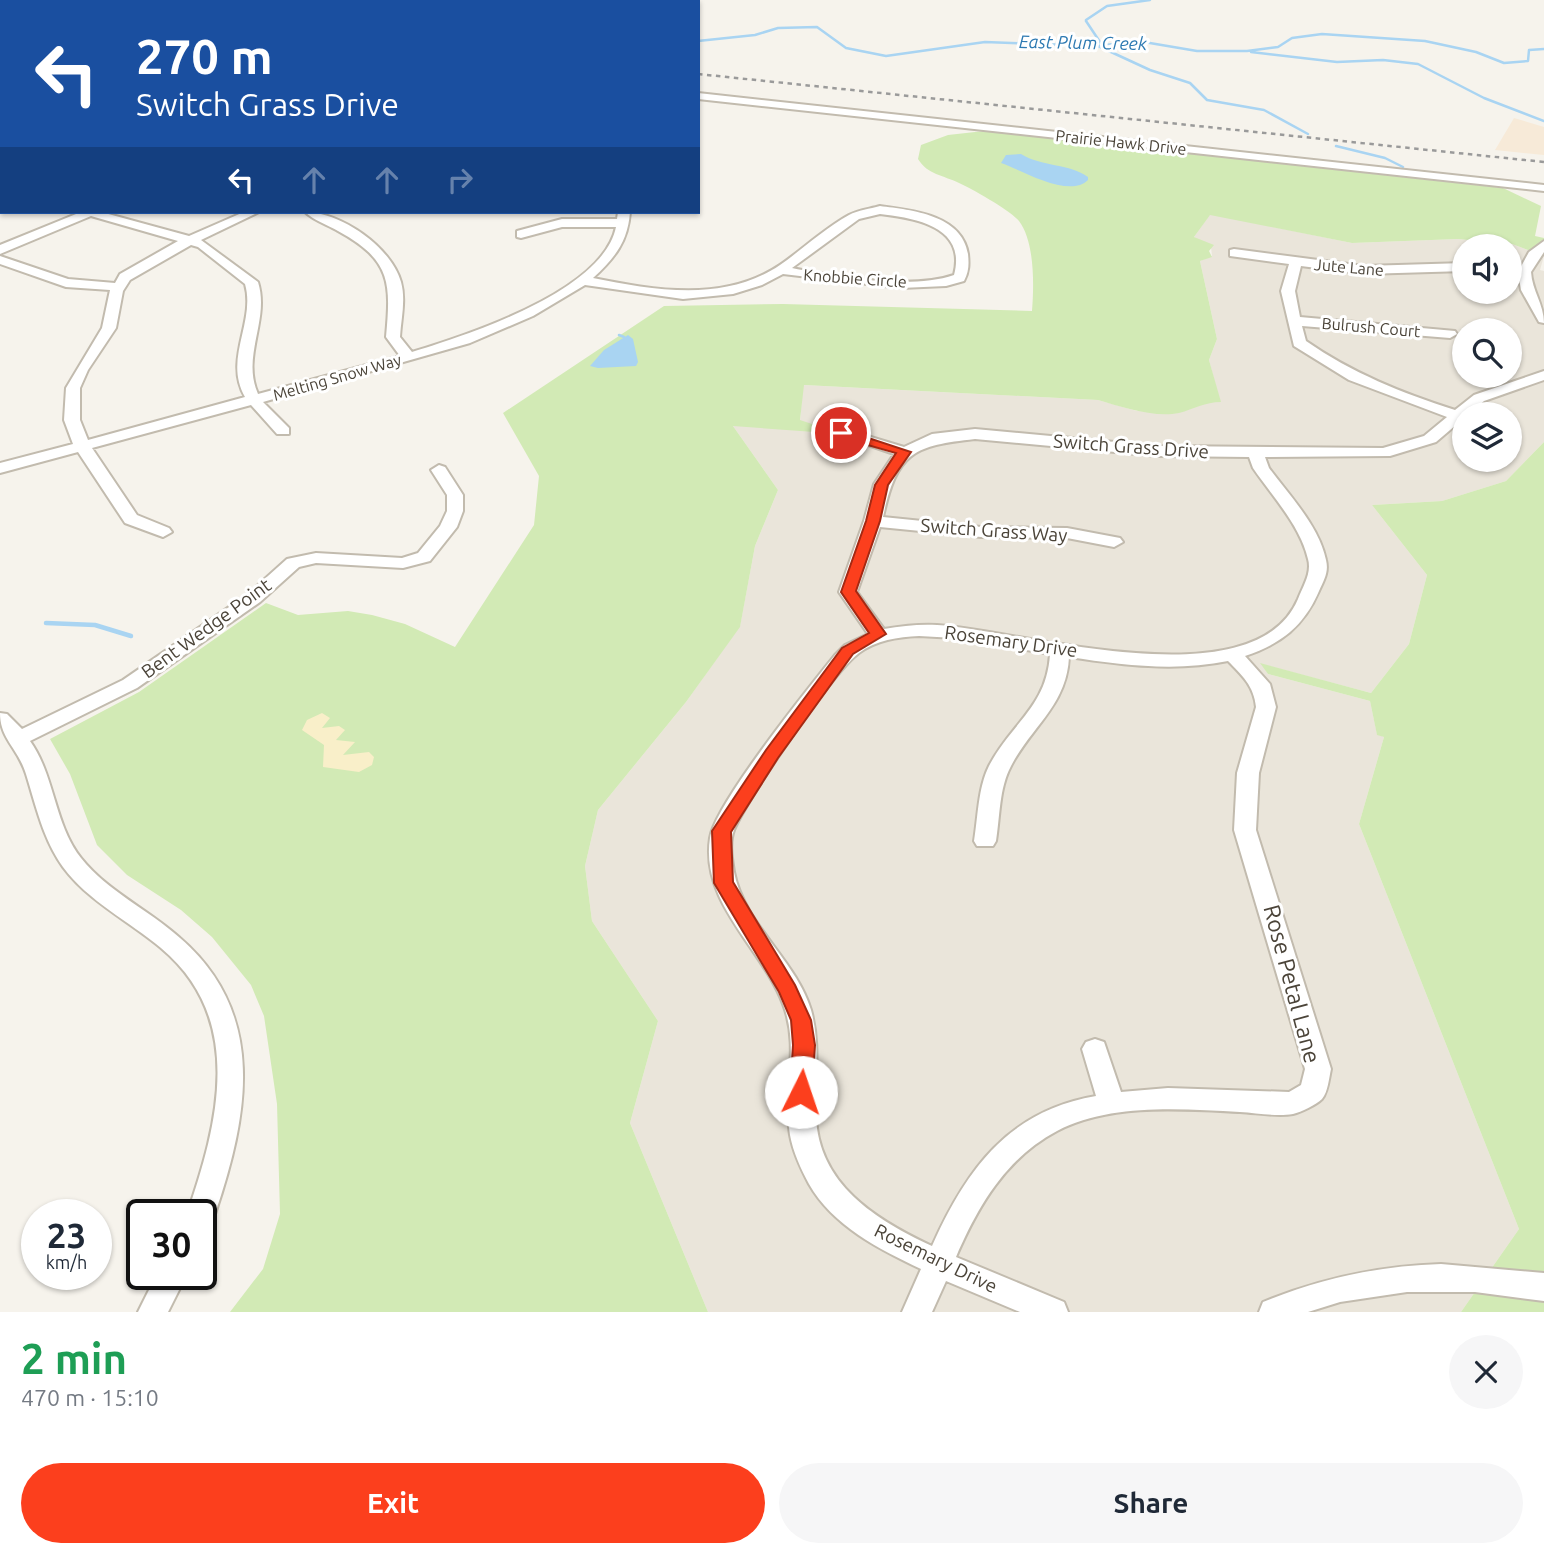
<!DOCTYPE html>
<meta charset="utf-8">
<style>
:root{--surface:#fff;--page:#f6f6f7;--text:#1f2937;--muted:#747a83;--accent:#fc3f1d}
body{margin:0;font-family:Ubuntu,sans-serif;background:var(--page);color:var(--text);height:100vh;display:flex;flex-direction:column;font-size:26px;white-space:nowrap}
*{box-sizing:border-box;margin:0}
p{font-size:23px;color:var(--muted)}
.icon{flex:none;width:38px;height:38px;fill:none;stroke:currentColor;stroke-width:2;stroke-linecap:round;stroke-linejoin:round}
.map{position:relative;height:1312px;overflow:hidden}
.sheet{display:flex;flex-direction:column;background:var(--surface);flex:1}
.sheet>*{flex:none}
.banner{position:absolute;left:0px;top:0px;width:700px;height:214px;box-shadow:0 2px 5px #0004;background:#1a4fa0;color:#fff;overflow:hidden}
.fabs{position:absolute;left:1452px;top:234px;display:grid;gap:14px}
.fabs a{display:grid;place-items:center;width:70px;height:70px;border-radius:50%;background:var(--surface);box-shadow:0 2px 5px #0004;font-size:35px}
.speed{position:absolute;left:21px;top:1199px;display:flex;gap:14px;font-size:35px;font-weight:700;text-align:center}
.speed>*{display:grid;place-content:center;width:91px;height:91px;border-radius:50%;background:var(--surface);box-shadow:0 2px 5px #0004;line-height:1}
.speed small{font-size:18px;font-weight:400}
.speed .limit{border:4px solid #111;border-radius:10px;background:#fff;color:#111}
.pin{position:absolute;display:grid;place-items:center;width:60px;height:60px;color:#fff;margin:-30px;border:4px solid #fff;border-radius:50%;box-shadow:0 2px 7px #0007}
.me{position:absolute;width:77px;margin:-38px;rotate:4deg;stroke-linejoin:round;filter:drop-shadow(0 0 5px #0008)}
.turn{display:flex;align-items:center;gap:24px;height:147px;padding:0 21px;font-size:32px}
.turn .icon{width:91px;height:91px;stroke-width:2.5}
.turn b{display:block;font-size:49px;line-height:60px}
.lanes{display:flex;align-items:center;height:66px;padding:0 21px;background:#0003;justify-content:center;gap:35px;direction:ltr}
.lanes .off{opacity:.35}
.round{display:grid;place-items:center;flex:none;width:74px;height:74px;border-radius:37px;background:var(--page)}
.summary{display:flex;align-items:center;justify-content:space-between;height:119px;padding:0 21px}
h1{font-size:42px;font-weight:600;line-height:52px;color:#1e9e55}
.action{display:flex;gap:14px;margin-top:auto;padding:14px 21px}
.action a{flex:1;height:80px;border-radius:42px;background:var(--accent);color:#fff;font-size:28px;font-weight:600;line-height:80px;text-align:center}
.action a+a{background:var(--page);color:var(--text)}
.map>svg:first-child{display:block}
.residential{fill:#eae5da;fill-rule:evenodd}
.commercial{fill:#f7ead8}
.green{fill:#d2eab5}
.sand{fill:#f9efc9}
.water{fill:#a9d4f2}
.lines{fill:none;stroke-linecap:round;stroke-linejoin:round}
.stream-far1{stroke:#a9d4f2;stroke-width:2.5}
.stream{stroke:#a9d4f2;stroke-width:4.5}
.minor-casing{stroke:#c2bbae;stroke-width:4}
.minor{fill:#fff;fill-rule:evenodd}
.rail{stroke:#9a9a9a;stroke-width:2.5;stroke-dasharray:4.5 4.5;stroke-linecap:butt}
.route{fill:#fc3f1d;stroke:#a42913;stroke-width:2}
.labels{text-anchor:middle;stroke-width:6;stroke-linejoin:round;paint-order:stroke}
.far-street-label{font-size:16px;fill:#4b4439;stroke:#fff}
.far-water-label{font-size:18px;font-style:italic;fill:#2e7ab2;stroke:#fff}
.street-label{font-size:19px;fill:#4b4439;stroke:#fff}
.near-street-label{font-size:23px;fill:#4b4439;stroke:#fff}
</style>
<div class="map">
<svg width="1544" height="1312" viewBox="0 0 1544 1312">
<rect width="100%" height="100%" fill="#f6f3ec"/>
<path class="residential" d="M1210,214L1352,243L1458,239L1512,244L1544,256L1540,270L1544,271V442L1506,481L1442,501L1372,505L1427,575L1409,644L1371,693L1262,664L1268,674L1370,701L1377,734L1384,737L1359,824L1519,1229L1461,1312H708L630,1123L658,1021L592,921L585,866L598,810L686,702L740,626L755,546L778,490L733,426L800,421L803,385L1098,400L1137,411L1176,413L1210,402H1220L1209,360L1217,339L1200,261L1212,256L1211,247L1194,237ZM1465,247H1510V292H1465ZM1465,331H1510V376H1465ZM1465,415H1510V460H1465Z"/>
<path class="commercial" d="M1514,118L1544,127V155L1495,150Z"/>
<path class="green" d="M984,131L1503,188L1541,206L1535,236L1544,238V256L1512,244L1458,239L1352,243L1210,215L1194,237L1214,245L1209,251L1212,257L1200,261L1217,339L1209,360L1221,402C1205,402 1194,409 1179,413C1154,418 1122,407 1098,400L804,385L800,420L818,426L814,432L733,426L778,490L755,546L740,627L686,702L598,810L585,866L592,921L658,1021L630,1123L708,1312H230L263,1269L280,1214L277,1104L264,1016L251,985L212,937L181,910L127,875L97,845L70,774L50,739L139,692L266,603L298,615L348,611L372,615L405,624L455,647L534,525L539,476L503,413L664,306L783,304L1032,311C1034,286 1035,242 1019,221C1010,210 972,189 959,183C943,175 928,175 918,159L921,145L948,135Z
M1544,442V1312H1461L1519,1229L1359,824L1384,737L1377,735L1370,701L1268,674L1260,663L1371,693L1409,644L1427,575L1372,505L1442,501L1506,481Z"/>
<path class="sand" d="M322,713L330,718L322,728L339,726L345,730L336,740L355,742L343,755L369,752L374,757L372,765L359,772L323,767L324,745L302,730L307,720Z"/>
<path class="water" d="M1021,154C1042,167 1068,163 1088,177V180C1069,199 1022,170 1001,163L1006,155Z
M628,335L633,339L638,362L636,366L598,368L590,366L604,350Z"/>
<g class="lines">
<path class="stream-far1" d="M172,0H190
M413,0L420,2
M4,2L14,0
M1086,20L1107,6L1150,0
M1086,21L1102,45
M698,41L755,35L778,28L817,27L846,48L886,56L985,42L1097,46L1138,41L1197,51H1247L1278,47L1292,38L1322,34L1425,41L1476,52L1504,63L1528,61L1529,50L1544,49
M1098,46L1150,70L1190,83L1207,100L1264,110L1308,134
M1251,52L1337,62L1383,60L1418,64L1484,98L1544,121
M1336,146L1385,158L1403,167
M619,335L624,337"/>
<path class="stream" d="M46,623L95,625L131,636"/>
<defs>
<path id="minor" d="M0,55H2V61H0Z
M698,93L1544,185V191L698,99Z
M880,206C912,210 962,215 968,254C969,264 969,272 964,281L946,286L901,288L783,274L762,285L733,294L683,299L585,285L533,316L470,343L263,402L289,428V434H277L251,405L92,448L137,515L169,528L172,532L163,537L125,523L78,452L0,473V463L73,444L64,420L66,388L102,328L110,290L66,287L0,264V256L68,279L115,283L120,274L178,241L91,216L0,254V245L81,212H101L189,236L244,212H259L201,240L258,282C270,320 241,356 258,394L400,356L386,337C391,282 391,260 338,231C328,225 313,220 305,212C341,212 391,247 401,282C406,300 401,319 400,337L412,352C468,335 603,291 616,227H562L521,238L517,237V231L562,219H617L618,212H630C628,241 615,258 593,278C654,290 724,303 780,265C803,249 825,228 849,215C858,210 870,209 880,206ZM880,214C916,218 967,227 954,275C911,290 836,277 792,268L859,219ZM191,245L198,247L245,284C256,322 223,359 245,397L88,440L80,420V388L88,370L116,328L123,291L130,280Z
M1544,241V252L1531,272C1532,291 1544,304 1544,323L1539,322L1521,290L1518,272L1529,252Z
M1234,249L1364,266L1465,263V271L1364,274L1301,266L1295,291L1300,317L1455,331L1457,334L1450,338L1302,326L1306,341C1352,373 1402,393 1455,410L1474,395L1544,371V380L1484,401L1436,442L1390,456L1265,457L1269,468C1289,495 1319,526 1326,560C1329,572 1324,580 1319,591C1304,626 1281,644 1245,656L1270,684L1276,707L1259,773L1256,830L1331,1069C1329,1078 1328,1092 1322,1099C1316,1105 1301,1112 1293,1114C1277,1117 1257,1113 1240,1112C1182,1109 1110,1103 1057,1131C1006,1158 978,1206 956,1257L1064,1302L1068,1312H1020L946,1281L932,1312H902L921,1269C879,1249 833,1226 809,1184C801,1169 793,1152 790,1135C783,1091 800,1047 783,1004C762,948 700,903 710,838C715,804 810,686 835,655L845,645L868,634L839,592L864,521L874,484L894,454L833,433L841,428L904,447L932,434L975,429L1158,446L1383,448L1424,436L1447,417L1349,380L1294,346L1281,291L1289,264L1230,256V250ZM975,439L1158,456L1249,457L1253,468C1272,496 1300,525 1308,559C1312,573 1303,586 1298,599C1254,703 1020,630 937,625C919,624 902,626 884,629L857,592L880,527L981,537L1067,538L1114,547L1123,542L1120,538L1067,528L981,527L883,517C897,453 912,446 975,439ZM919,636L955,638L1050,654C1047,707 1011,723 989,766C978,788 978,817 974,841L977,846H993L996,841C1000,817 999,788 1011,766C1031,727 1067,705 1069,657C1122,665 1175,672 1228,661C1242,675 1254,686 1256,707L1237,773L1234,830L1305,1069L1301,1085L1289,1092L1168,1088L1121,1092L1104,1042L1095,1039L1086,1042L1082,1049L1096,1096C1008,1111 966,1170 932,1246C876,1220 818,1184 816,1116C814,1080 821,1046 811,1010C796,960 744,924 734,872C732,859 729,843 734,830C747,799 833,672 859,653C876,640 898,637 919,636Z
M439,465L445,467L463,495V511L457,527L430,561L403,568L316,563L299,567L260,602L137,688L30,741C55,776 54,824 81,858C108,892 148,909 180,938C268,1014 248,1116 215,1214L211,1223L201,1226V1214H187C218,1124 246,1019 161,948C129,921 89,902 63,867C43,839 36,806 26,774C18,748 0,739 0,713L7,714L22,729L123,680L248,594L287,559L316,553L402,558L418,553L440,526L447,511V495L431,470Z
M1441,1264L1544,1273V1301L1475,1292H1407L1340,1302L1308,1312H1259L1263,1302C1322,1278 1378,1266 1441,1264Z
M157,1274H187L168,1312H138Z"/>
</defs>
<use href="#minor" class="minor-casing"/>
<use href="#minor" class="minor"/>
<path class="rail" d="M698,74L1544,162"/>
</g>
<path class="route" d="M841,429L911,452L888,485L880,521L856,591L886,634L853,654L778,758L731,832L733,882L795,985L811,1020L815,1045L812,1092L809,1099L801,1101L793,1099L790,1092L793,1045L791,1020L779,992L714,883L712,831L766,750L842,648L869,633L841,592L866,521L875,485L896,453L836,436V430Z"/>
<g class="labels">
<g class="far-street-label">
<text transform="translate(1121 142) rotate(6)" y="6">Prairie Hawk Drive</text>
<text transform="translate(1349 267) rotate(5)" y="6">Jute Lane</text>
<text transform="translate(855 278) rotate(4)" y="6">Knobbie Circle</text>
<text transform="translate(1371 327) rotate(5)" y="6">Bulrush Court</text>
<text transform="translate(337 377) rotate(-16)" y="6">Melting Snow Way</text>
</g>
<g class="far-water-label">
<text transform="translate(1083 43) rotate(1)" y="6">East Plum Creek</text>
</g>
<g class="street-label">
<text transform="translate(1131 446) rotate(4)" y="7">Switch Grass Drive</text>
<text transform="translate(994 530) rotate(4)" y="7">Switch Grass Way</text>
<text transform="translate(206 628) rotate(-36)" y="7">Bent Wedge Point</text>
<text transform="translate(1011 641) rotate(8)" y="7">Rosemary Drive</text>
<text transform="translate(936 1258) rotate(26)" y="7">Rosemary Drive</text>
</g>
<g class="near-street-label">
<text transform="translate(1292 984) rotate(75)" y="8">Rose Petal Lane</text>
</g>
</g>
</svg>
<div class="fabs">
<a><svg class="icon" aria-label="sound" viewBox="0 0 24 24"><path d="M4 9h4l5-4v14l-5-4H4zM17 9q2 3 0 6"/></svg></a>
<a><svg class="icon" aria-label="search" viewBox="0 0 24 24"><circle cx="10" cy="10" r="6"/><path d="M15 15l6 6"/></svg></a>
<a><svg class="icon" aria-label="layers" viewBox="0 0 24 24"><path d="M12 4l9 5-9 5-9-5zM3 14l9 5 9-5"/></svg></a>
</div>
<div class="speed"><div>23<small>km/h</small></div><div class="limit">30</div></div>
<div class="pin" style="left:841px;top:433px;background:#d93025"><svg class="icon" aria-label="arrive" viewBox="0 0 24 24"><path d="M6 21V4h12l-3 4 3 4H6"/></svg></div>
<svg class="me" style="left:801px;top:1092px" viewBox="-20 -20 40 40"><circle r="19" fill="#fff"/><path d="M0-13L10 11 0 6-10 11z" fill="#fc3f1d"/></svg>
<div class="banner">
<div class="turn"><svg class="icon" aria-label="left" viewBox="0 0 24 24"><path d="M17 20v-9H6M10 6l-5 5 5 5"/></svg><div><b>270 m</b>Switch Grass Drive</div></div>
<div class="lanes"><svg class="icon" aria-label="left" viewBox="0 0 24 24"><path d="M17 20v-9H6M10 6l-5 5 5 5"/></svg><svg class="icon off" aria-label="ahead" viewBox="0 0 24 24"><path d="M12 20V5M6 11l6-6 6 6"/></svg><svg class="icon off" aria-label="ahead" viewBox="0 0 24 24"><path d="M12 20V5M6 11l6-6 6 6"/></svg><svg class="icon off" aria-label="right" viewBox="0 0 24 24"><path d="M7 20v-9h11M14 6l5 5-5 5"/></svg></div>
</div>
</div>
<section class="sheet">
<div class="summary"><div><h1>2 min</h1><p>470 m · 15:10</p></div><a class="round"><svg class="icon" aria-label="close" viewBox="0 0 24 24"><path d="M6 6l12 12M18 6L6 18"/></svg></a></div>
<div class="action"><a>Exit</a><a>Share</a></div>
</section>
